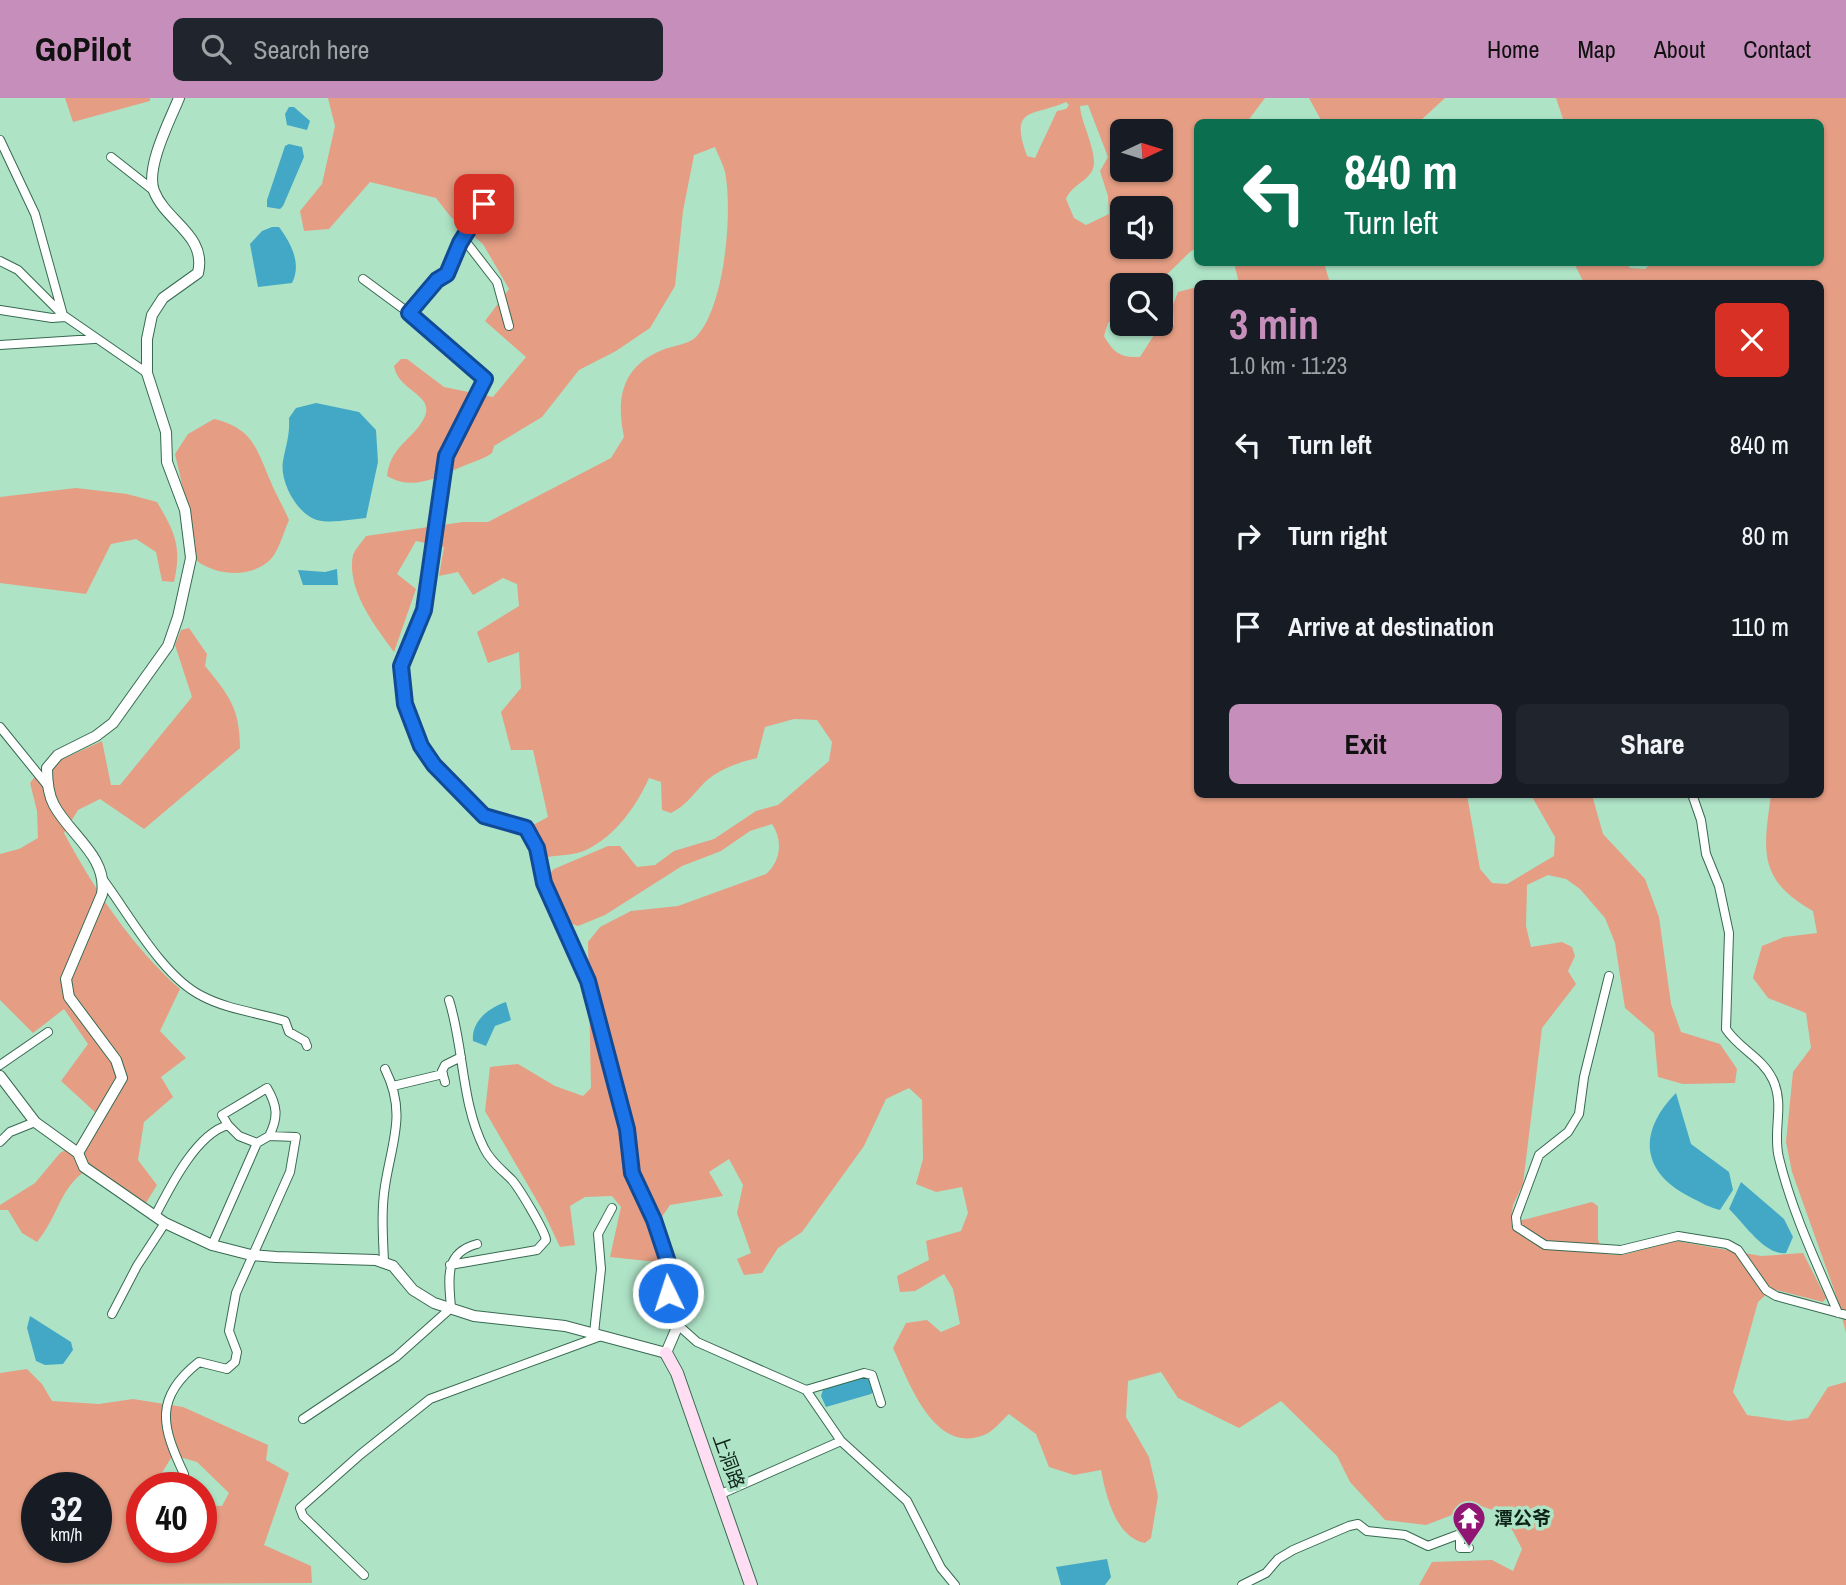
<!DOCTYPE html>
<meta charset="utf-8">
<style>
:root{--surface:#171b24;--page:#20242c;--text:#f1f3f6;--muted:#9ea1a6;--accent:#c68fbb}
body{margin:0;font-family:"Archivo Narrow","Noto Sans SC",sans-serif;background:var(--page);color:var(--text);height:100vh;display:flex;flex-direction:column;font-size:26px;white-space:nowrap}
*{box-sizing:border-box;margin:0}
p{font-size:23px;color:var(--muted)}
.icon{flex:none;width:38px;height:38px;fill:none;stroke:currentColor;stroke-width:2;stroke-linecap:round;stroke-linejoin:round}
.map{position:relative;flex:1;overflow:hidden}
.details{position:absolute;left:1194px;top:182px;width:630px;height:518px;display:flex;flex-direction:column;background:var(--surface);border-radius:10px;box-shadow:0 2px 5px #0004}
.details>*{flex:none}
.hud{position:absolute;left:1194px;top:21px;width:630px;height:147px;border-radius:10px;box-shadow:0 2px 5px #0004;background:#0b6e4f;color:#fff;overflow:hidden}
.needle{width:46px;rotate:86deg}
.controls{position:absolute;left:1110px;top:21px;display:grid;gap:14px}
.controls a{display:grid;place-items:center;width:63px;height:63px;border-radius:10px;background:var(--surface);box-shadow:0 2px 5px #0004;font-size:35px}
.speed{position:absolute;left:21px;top:1374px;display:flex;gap:14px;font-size:35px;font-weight:700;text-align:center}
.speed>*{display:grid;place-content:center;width:91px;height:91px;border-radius:50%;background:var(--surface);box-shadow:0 2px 5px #0004;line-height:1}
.speed small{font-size:18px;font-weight:400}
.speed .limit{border:10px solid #d22;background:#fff;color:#111}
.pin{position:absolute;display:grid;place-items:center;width:60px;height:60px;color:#fff;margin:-30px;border-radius:14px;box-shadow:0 4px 10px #0006}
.me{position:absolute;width:77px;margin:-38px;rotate:356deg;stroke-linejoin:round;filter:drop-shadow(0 0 5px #0008)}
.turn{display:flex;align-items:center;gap:24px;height:147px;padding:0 35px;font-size:32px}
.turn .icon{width:91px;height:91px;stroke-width:2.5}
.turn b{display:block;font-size:49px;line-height:60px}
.round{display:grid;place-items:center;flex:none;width:74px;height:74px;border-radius:10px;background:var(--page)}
.head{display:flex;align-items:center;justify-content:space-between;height:119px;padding:0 35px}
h1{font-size:42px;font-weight:700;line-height:52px;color:var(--accent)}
.button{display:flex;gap:14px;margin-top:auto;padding:14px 35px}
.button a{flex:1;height:80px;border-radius:10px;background:var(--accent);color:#111;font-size:28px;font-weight:700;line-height:80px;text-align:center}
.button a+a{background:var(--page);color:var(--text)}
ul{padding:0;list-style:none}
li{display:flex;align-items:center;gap:21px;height:91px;padding:0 35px}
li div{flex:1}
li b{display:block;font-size:26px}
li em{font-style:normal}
header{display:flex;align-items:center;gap:42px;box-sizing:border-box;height:98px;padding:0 35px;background:var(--accent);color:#111}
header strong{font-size:33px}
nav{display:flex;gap:38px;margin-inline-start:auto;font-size:24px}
.search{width:490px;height:63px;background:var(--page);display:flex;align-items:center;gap:18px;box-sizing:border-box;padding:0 24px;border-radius:10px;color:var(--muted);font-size:26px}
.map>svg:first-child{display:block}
.green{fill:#e59e84;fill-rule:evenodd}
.water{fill:#43a8c6}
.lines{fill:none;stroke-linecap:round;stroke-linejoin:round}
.minor-casing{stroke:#386a51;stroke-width:10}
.tertiary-casing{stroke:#386a51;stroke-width:12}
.secondary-casing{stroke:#386a51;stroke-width:14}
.minor{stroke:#fff;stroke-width:8}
.tertiary{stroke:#fff;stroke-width:10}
.secondary{stroke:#ffdef4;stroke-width:12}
.route-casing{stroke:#114b97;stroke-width:18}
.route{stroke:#1a73e8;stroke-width:12}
.labels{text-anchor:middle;stroke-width:7;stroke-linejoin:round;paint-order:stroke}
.street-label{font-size:19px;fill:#0e2318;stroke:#aee3c6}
.poi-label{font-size:19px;font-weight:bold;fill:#0e2318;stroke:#aee3c6;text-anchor:start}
</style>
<header>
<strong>GoPilot</strong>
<div class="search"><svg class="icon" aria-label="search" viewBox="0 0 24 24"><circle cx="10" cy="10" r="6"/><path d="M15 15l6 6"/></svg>Search here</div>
<nav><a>Home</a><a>Map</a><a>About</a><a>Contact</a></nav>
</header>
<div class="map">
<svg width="1846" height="1487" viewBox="0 0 1846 1487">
<rect width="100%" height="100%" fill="#aee3c6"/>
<path class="green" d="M65,0H150V3L73,24Z
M328,0H1265L1247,24H1197V151L1191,153L1156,187H1122V212L1108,225L1104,238C1113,254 1120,260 1140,259L1154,237L1174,227L1173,207L1178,194L1197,189V696L1467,697L1480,771L1492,785L1507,786L1554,758L1555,739L1531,697H1592L1603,736L1645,781L1659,819L1671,906L1681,934L1720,946L1737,971L1735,985L1683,986L1658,979L1654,935L1625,910L1615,845L1605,820L1580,791L1566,781L1548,777L1527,787L1526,828L1531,849L1562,844L1572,849L1575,858L1568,873L1576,886L1542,930L1523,1086L1513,1107L1511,1125L1592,1104L1598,1108V1142L1604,1156L1622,1157L1676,1143L1761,1158L1803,1155L1826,1200L1823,1204L1772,1191L1758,1204L1733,1294L1747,1317L1789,1323L1808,1320L1828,1289L1846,1284V1487H1419L1432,1464L1492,1462L1513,1473L1522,1451L1504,1416L1478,1407L1426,1427L1385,1422L1350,1384L1337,1358L1281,1303L1239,1330L1178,1300L1161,1274L1128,1283L1126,1319L1149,1359L1158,1398L1151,1440L1145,1445C1115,1439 1106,1397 1101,1372L1074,1377L1049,1369L1036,1336L1009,1316C1002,1322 993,1334 984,1337C934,1357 909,1284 893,1250L906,1225L927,1222L941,1234L960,1226L953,1191L944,1176L915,1193L900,1194L897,1178L929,1162L926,1143L961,1133L968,1115L962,1089L936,1094L916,1086L923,1061L922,1002L909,990L886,1001L864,1048L802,1134L778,1150L762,1175L744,1177L737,1161L751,1155L737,1115L743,1087L729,1061L709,1074L723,1098L670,1107L659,1123L670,1152L657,1164L610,1159L621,1109L612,1098L585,1099L570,1108L575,1147L560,1149L543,1113L485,1013L490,969L518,966L555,988L583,998L591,990L588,844L600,829L631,813L678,808L766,776C781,763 783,742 772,726L750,733L721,753L682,768L605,817L578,828L569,825L547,778L554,771L608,748H620L637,769L655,767L674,753L714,741L756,713L778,707L829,663L832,644L817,622L794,621L765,629L757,660C737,665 721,670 705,684C693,696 687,707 671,715L662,712L661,684L649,680C636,709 615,738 586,752C575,757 560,757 548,759L533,727L548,719L533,652H511L501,614L521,590L519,554L488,565L477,534L519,508L517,486L503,480L473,497L458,474L439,478L444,449L416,443L397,476L416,491L394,554C375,528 346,491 353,457C355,451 362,444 366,438L463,424H488L611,360L624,339C616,301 621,269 662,252C672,248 689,246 696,239C725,209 733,113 725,74C723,66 718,57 715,49L694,57L683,113L675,188L650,230L616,253L579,272L542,319L494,348L492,355C482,362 472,364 461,369C436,380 413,393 387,378C390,356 400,349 415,333C448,296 399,298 394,268L401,261H407L444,289L493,299L526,259L485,223L509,191L483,146L450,118L436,100L370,84L329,131L304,133L300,113L322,86L335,28ZM1066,4L1069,7L1066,11L1057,13L1035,60L1027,58C1009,8 1032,19 1066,4ZM1088,7L1108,59L1100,73L1108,98L1109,116L1086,127L1074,120L1066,101C1072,87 1085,85 1092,73C1100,58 1081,26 1080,8ZM1122,33H1160V72H1122ZM1122,110H1160V149H1122Z
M1309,0H1445L1419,24H1322Z
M1556,0H1846V1235L1837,1200L1792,1074L1786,1044L1793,974L1811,950L1806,915L1768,900L1753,880L1762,848L1784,839L1817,835L1813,813C1758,782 1763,754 1771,697L1820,696V186L1584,185L1575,167L1626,165L1630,170L1645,171L1653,164H1820V24H1564Z
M1234,165H1324L1330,185H1239Z
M214,321C252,330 256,349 270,382C275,395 283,408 289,422C284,433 279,453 270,462C251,480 217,478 197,463L195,442L175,356L188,336Z
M76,390L127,396L157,404C175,435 182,448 174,484L162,483L156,454L136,441L111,446L86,496L0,485V399Z
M189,530L207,556L205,568C229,597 240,611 240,650L144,731L100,701L78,712L64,735C94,791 132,849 180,891L160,933L186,960L161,979L173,999L144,1024L138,1062L157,1087L144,1108L90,1070C59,1088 59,1118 37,1144L22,1135L8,1112H0V1107L35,1085L60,1055L77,1045L96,1015L61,983L88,946L64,911L33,935L0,902V756L19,751L38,740L37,713L30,685L41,671L102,643L111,687H120L192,599L175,547L181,532Z
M27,1271L42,1286L52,1303L99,1306L133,1301L183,1309L268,1347L266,1362L289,1375L264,1447L311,1468L312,1485L0,1487V1275ZM173,1357L197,1364L229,1395L222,1408L201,1407V1449H142V1390L153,1389ZM37,1390H96V1449H37Z"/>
<path class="water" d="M289,9H294L310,23L307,32L287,27L285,16Z
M289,46L302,49L304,59L283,108L280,111L267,109V102L285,48Z
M272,129H279C291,145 302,166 292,185L258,189L250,146L262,133Z
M316,305L359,314L376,332L378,364L366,420C352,421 336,425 322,423C299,421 279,384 283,363C286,347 290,337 289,320L296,310Z
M337,471L338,487H303L298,472L325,474Z
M506,904L511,922L495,928L486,948L473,943C471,924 488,910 506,904Z
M1676,995L1691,1046L1729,1074L1733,1092L1720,1112C1710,1110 1700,1104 1690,1099C1640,1074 1638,1033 1676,995Z
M1741,1084L1784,1121L1793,1139L1786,1155C1765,1158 1744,1125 1729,1111Z
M30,1218L71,1244L73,1252L63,1266L45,1267L36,1263L27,1230Z
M864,1278L868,1279L873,1294L871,1296L826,1309L821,1298L823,1292Z
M1107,1461L1111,1479L1105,1487H1061L1056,1469Z"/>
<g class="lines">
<defs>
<path id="minor" d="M0,42L35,116L63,217L147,275
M111,59L153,92
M463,140L497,184L509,228
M0,163L18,172L63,217
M363,181L409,215L485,281L467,316
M0,212L52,220L65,219
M409,215L437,182L447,176L460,145L484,106
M0,247L94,241
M0,629L47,687
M1692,696L1701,722L1706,756L1719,788L1729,835L1726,931C1739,951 1762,959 1773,982C1785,1008 1772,1033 1779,1060C1792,1114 1816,1164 1838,1215
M104,783C130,818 163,879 202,898C226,911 259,915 285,923L289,934L305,943L307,948
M1609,878L1584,979L1579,1016L1568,1034L1539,1057L1516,1119L1517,1129L1545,1147L1621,1152L1678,1138L1727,1146L1738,1152L1766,1192L1776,1198L1846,1217
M449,902C464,949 461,1005 484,1050C490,1063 502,1072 512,1082C519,1090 545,1133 546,1142L537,1152L450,1167
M0,967L48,934
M445,984L442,973L445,967L461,959
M393,988L443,976
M228,1027L222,1017L267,990C277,1007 279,1019 269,1038
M0,1044L10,1034L35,1024
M155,1118C170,1089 196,1036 228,1027L239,1038L257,1045L269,1038L296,1039L290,1074L236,1195L229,1233L237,1254L235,1264L227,1271L199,1264C153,1300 162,1329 184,1376
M212,1147L257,1045
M384,1164C383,1139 381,1113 385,1088C392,1043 407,1015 385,971
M112,1216L137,1168L165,1125
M678,1227L697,1244L806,1292L841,1343L907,1403L941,1470L955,1487
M594,1235L601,1171L598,1136L612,1110
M806,1292L864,1275L872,1277L881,1305
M303,1321L396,1259L451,1210C449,1182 443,1155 477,1146
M721,1396L841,1343
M364,1477L303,1418L300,1410L361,1356L430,1301L601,1238
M1242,1487L1266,1475L1278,1461L1293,1452L1349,1428L1358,1426L1367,1433L1405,1437L1428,1448L1460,1436V1450H1469"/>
<path id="tertiary" d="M179,0C170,22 145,70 154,93C166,124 207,137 198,175L163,200L152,217L147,241V275L166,334L167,364L185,412L191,460L178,519L168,548L113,625L96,638L58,657L47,670C47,683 48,696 54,707C70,737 108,759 102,796L66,881L69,899L116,962L122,980L78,1055L84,1069L165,1125L212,1147L251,1157L276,1159L376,1162L393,1168L413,1192L434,1205L474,1218L565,1228L666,1255L678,1227L669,1195L670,1170L654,1122L632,1075L627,1031L588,883L544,785L537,750L526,730L484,718L434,667L421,648L405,606L401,568L424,512L446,358L467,316
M0,978L35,1024L78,1055"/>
<path id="secondary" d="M666,1255L677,1275L751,1487"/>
</defs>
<use href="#minor" class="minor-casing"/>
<use href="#tertiary" class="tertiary-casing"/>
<use href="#secondary" class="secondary-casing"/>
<use href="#minor" class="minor"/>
<use href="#tertiary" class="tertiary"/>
<use href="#secondary" class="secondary"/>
</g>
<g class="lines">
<defs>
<path id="route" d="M484,106L460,145L447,176L437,182L409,215L485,281L446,358L424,512L401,568L405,606L421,648L434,667L484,718L526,730L537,750L544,785L588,883L627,1031L632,1075L654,1122L670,1170L668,1195"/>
</defs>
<use href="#route" class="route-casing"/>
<use href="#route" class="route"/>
</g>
<defs>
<symbol id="temple-pin" viewBox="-11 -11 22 30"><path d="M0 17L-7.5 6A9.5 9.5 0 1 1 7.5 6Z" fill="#911573" stroke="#aee3c6"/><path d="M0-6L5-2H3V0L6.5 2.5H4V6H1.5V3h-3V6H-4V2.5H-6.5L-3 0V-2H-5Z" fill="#fff"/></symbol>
</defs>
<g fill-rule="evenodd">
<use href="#temple-pin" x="1450" y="1401" width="38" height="52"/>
</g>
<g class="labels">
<g class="street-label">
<text transform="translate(729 1363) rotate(70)" y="7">上洞路</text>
</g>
<g class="poi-label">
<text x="1494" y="1427">潭公爷</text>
</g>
</g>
</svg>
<div class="controls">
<a><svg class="needle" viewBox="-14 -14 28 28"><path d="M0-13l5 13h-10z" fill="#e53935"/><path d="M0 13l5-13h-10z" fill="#9ea1a6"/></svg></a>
<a><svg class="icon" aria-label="sound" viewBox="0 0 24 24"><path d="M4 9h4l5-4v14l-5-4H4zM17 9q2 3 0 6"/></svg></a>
<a><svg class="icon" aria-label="search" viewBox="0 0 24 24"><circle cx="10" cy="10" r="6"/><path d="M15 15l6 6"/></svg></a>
</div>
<div class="speed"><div>32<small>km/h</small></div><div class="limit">40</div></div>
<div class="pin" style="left:484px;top:106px;background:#d93025"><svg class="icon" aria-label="arrive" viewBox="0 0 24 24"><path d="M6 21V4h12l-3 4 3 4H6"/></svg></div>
<svg class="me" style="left:668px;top:1195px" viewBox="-20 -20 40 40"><circle r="17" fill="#1a73e8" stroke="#fff" stroke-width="3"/><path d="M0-11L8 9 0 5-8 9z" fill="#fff"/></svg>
<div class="hud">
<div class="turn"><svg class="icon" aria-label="left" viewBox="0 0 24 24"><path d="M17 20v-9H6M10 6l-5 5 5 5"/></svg><div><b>840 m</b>Turn left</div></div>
</div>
<section class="details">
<div class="head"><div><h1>3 min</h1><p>1.0 km · 11:23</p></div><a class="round" style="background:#d93025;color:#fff"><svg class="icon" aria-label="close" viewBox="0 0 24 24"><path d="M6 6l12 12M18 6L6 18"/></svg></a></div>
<ul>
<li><svg class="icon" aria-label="left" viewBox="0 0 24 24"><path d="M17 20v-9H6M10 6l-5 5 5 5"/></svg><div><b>Turn left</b></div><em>840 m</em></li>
<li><svg class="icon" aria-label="right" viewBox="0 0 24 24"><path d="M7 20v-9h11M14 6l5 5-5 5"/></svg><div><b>Turn right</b></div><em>80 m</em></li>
<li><svg class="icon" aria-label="arrive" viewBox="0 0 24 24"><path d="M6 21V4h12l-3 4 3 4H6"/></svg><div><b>Arrive at destination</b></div><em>110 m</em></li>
</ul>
<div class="button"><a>Exit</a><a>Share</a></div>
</section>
</div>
